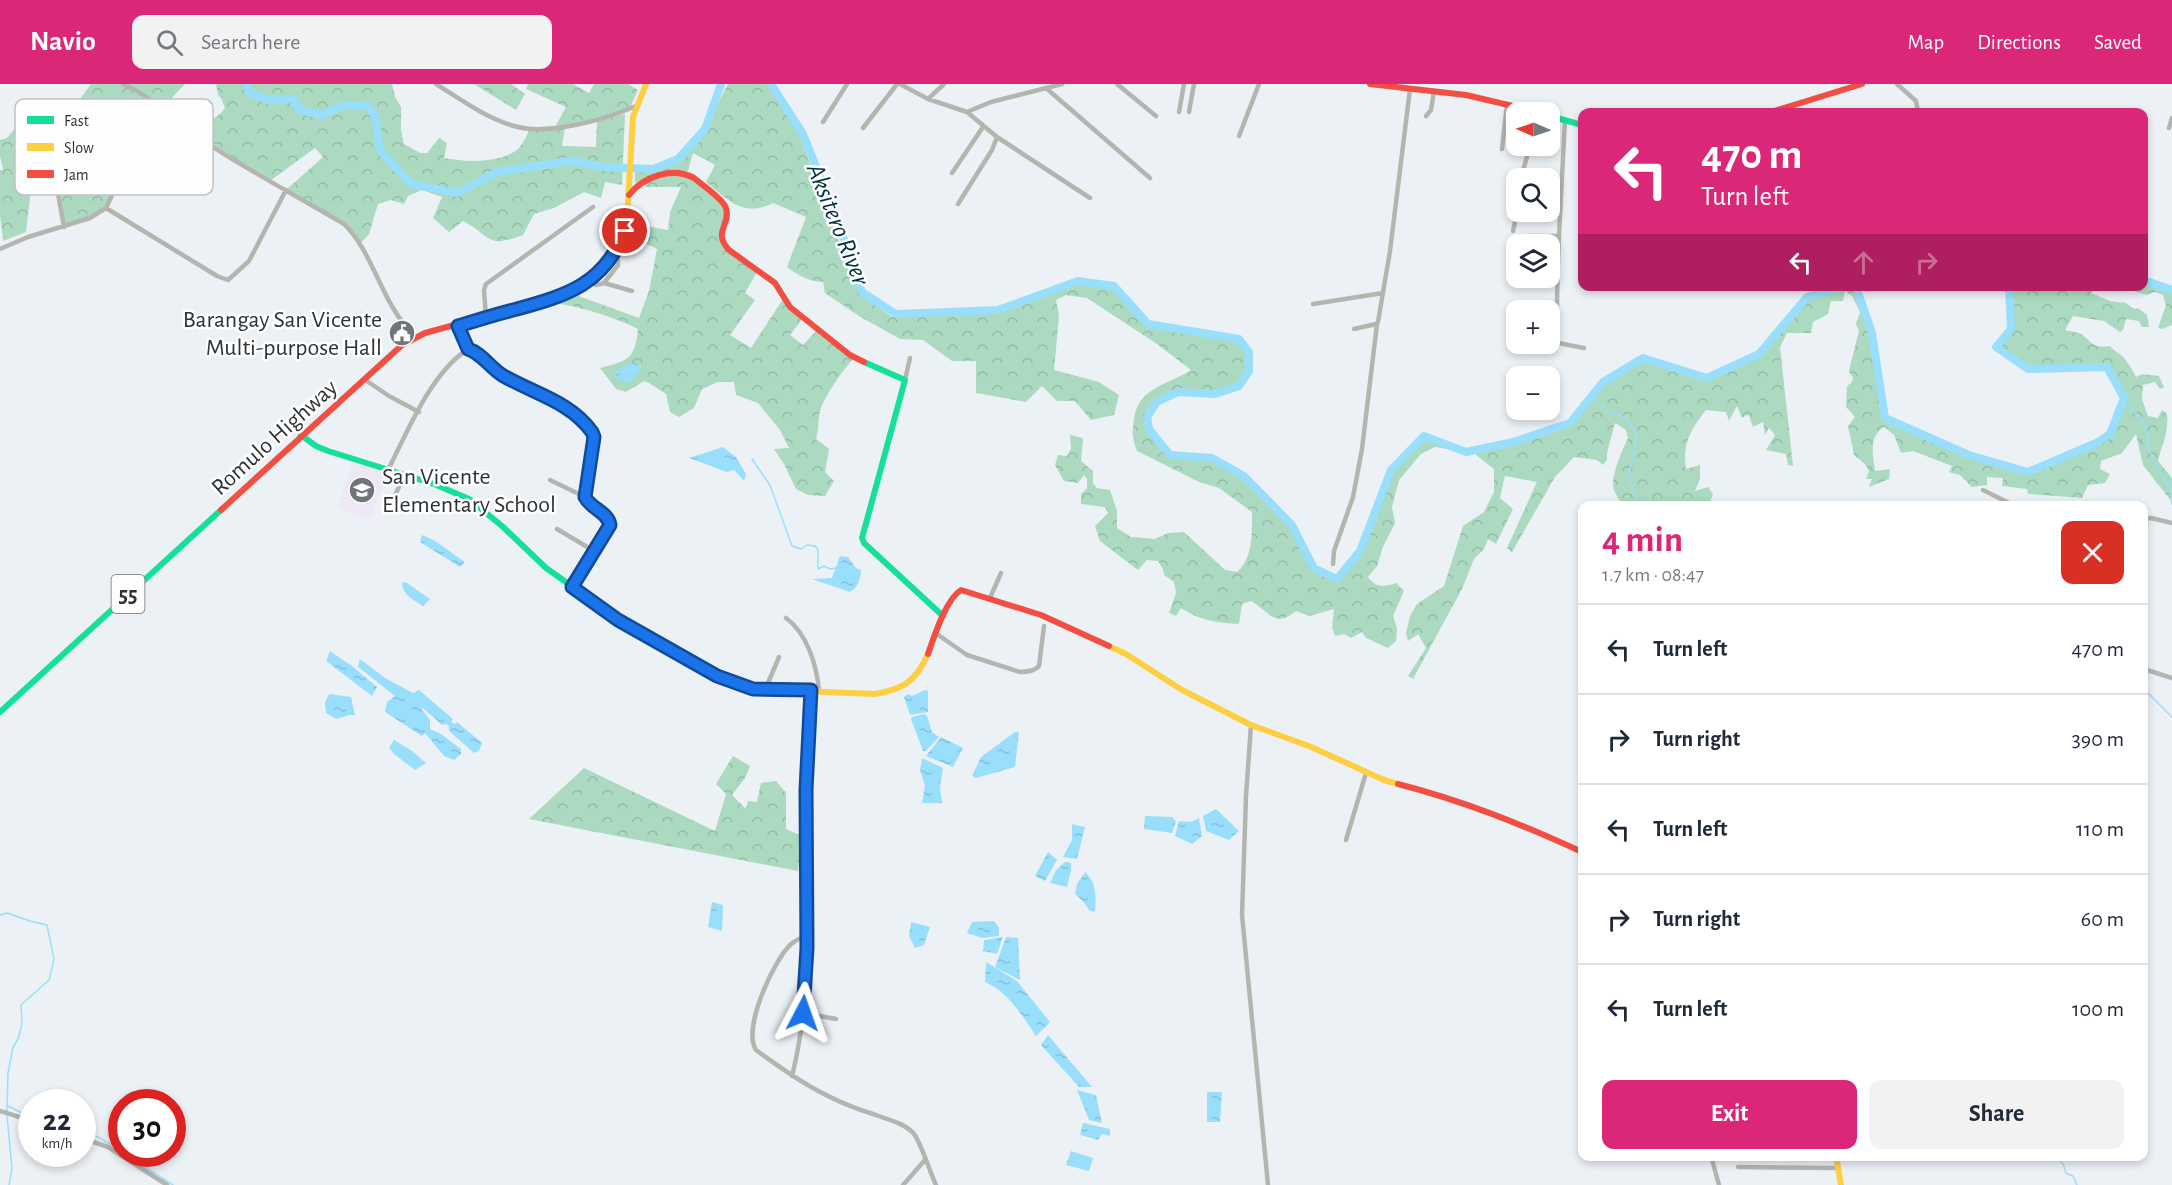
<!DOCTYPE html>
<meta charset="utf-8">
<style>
:root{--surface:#fff;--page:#f2f2f3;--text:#1f2937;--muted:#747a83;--line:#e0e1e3;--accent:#db2777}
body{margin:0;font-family:"Alegreya Sans",sans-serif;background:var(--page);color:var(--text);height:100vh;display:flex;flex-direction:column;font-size:22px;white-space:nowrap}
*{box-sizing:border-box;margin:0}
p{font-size:20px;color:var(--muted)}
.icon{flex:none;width:33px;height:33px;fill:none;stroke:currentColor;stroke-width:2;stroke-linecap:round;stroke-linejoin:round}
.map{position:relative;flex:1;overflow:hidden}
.sheet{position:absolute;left:1578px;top:417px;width:570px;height:660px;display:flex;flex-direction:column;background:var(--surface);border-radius:12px;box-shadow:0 3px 9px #0003}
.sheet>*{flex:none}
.hud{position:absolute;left:1578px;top:24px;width:570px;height:183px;border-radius:12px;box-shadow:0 3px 9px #0003;background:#db2777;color:#fff;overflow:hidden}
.needle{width:39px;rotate:272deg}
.buttons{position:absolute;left:1506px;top:18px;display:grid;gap:12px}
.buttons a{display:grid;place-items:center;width:54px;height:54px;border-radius:12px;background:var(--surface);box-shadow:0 3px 9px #0003;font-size:30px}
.speed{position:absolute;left:18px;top:1005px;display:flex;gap:12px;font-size:30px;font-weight:700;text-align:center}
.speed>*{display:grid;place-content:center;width:78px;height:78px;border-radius:50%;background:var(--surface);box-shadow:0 3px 9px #0003;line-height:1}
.speed small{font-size:15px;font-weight:400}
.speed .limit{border:9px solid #d22;background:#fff;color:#111}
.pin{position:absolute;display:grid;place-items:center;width:51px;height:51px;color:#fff;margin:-26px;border:3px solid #fff;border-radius:50%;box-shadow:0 2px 6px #0007}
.me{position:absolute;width:66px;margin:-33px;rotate:4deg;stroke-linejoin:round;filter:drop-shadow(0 0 4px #0008)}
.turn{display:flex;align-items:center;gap:21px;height:126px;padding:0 24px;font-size:27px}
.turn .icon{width:78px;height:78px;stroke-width:2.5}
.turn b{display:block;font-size:42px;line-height:51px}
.lanes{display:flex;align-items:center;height:57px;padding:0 24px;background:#0003;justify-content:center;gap:30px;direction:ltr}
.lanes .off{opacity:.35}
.round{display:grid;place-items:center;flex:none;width:63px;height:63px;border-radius:12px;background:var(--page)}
.head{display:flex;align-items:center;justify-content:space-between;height:102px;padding:0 24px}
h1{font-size:36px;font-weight:700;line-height:45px;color:var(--accent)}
.button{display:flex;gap:12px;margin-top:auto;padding:12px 24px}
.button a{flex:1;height:69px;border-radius:12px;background:var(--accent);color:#fff;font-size:24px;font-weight:700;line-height:69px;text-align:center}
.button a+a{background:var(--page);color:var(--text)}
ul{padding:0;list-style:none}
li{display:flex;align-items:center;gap:18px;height:90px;padding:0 24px;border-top:2px solid var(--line)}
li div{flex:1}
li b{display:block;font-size:22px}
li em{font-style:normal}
header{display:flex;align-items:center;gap:36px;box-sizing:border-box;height:84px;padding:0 30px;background:var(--accent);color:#fff}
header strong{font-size:28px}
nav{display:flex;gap:33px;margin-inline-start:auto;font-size:21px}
.search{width:420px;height:54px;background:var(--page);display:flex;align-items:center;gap:15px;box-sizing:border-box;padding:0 21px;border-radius:12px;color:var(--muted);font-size:22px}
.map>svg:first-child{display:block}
.education{fill:#ede8f5}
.forest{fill:url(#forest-crowns);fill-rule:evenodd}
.water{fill:url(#water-ripples)}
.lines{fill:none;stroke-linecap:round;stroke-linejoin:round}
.stream{stroke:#99dffc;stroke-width:1.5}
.river{stroke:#99dffc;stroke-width:8}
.street{stroke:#b5b5b0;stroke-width:4.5}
.fast{stroke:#16e098;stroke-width:6}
.slow{stroke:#ffcf43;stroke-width:6}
.jam{stroke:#f24e42;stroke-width:6}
.route-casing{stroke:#114b97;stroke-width:15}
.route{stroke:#1a73e8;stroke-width:10}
.labels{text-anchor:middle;stroke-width:5;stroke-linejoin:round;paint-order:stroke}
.shield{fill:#fefefe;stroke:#6d6f71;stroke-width:1.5}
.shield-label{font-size:22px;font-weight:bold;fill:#2f3235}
.poi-label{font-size:24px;fill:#2f3235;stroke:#fefefe;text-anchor:end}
.street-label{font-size:24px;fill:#2f3235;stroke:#fefefe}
.water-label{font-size:26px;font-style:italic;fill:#002f3f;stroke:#fefefe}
.key{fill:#fefefe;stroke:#c0c1c2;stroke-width:1.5}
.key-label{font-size:16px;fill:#2f3235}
</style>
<header>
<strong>Navio</strong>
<div class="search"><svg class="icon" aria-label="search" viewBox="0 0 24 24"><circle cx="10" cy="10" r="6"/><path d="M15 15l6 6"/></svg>Search here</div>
<nav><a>Map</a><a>Directions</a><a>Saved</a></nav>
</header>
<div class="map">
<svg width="2172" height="1101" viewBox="0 0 2172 1101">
<defs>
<pattern id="forest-crowns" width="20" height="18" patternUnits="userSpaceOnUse" patternTransform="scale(1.5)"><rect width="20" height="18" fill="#abdac1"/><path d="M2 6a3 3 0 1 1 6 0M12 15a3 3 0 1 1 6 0" fill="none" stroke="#93bca6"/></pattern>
<pattern id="water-ripples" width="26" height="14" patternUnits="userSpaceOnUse" patternTransform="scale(1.5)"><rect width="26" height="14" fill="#99dffc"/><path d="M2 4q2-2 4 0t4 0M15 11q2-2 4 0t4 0" fill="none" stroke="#84c0d9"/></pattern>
</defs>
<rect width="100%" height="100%" fill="#ecf1f6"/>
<path class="education" d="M353,378L388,388L370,435L337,424Z"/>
<path class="forest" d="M91,0H185L143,44L147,58L103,125L90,134L64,143L54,87L56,67L28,70L30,115L26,148L3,157L0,130V86H3L0,72V56L7,54L22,36L61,41Z
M216,0H392L395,13L401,23V46L404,60L420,69H427L439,54L447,59L444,74C465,78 500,80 518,65C523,60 527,51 530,44L555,43L566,23L526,5L528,0H573L589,9L594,0H628L638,6L630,24L616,31L625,30L622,101L605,98L601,114L584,108L554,124L534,130L523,151C486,165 493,153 463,137L449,148L433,134L442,113L422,106L408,112L404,120L391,116L378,120L369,150L360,160L344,140L286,106L323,73L315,64L270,97L179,38C198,37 212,42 225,24L221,14L218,11ZM597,37L596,63L562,62L565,42Z
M474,0H511L525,10L516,26Z
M728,0H767L799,50L859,209L892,233L998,229L1054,209L1078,197L1114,202L1148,240L1239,255L1249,268V287L1239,302L1215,310L1177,308L1157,318L1147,333L1149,345L1170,371L1212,374L1244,392L1292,441L1315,484L1337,495L1360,467L1391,386L1424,352L1466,368L1435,363L1421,370L1399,396L1392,423L1395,439L1383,463L1377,482L1368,493C1375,504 1384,503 1396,499L1404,507L1393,532L1397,544L1396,557L1388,564L1366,554L1362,548L1351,554L1344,550L1335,552L1332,543L1334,525L1309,532L1296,527C1274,545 1269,527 1251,517L1242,520L1239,540C1218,539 1198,536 1181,524L1176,532L1169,529L1176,509L1174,498L1164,491L1163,485L1158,477L1147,476L1138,486L1100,457L1095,442L1108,429L1105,423L1081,420V410L1087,404V395L1084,391L1078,399L1064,397L1055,381L1058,371L1067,372L1071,365L1070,351L1083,354L1081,377L1093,387V399L1097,404L1110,406L1117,427V444L1131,453L1155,455L1168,449L1184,448L1225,486L1237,488C1253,475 1252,448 1252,428L1219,404L1199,398L1137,367C1132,355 1132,348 1134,335C1138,303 1168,301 1191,286L1157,260L1087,214L1066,211L1056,216L1059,232L1054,286L1099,298L1119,311L1114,331L1091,336L1075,317H1057L1042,302L1026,318L976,309V277H952L923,256L900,255L859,232L825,209L823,198C808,197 799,192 787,183L806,133L773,119C743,134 728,116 706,98L715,81L693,69L688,87L680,90L688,91L726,123L721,147L724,160L758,186L745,209L755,216L730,251L751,264L783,215L803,234L790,251L803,261L818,245L853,275C844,285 823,314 820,327C818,336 819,345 816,355L829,365L825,388L834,397L825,412L808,411L796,405L784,380L774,365L789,364L780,346L758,319L736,311L734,298H718L702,305L694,324L679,333L670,328L666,310L649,299L644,297L626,308L616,305L600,284C627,277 635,276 638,245C612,232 584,224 555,219L557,213L573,210L639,234L649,207L657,165L626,150L628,139L668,146L670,128L681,103H646L643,97L635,99V86C690,83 705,43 728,0Z
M2144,196L2172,206V241L2162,245L2158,244L2166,221L2163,211L2155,208L2146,211L2121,203L2144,202Z
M1844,203H1856L1872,249L1885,334L1969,371L2031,387L2096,359L2110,350L2124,314L2107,283L2028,285L1996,263L2009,248L2008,203H2095L2091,209L2110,217L2126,219L2134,225L2138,224L2147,231L2149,243H2142L2139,237L2126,235L2123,246L2120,248L2104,237L2073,232L2065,246C2069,247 2075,248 2079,249C2091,255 2090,265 2110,262C2114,267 2118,268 2122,272C2127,277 2133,286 2136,293L2142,290L2159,292L2164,303L2160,305L2155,298L2143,301L2142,315L2148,332L2158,334L2162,326L2167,330C2169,348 2162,360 2158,377L2172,394V418L2143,381L2136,350L2122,369L2101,377L2100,385L2110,390L2105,399L2088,401L2082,414L2028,410L2027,405L2002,402L2003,394L1987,393V401L1972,403L1960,391L1949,388L1952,382L1913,367L1901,369L1894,351L1884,343C1868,353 1873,371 1875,387L1890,385L1889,395L1869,403L1872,395H1866L1869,387L1865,380L1854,371L1848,342L1855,333L1846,323L1847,302L1852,298L1853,293L1850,290L1849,286L1859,247L1856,240L1860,228L1852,212L1845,207L1843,217H1831L1828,230L1813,238L1811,249H1787L1780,263L1793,382L1788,381L1786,370L1766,366L1775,351L1769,344L1765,351L1763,338L1753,343L1749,332L1746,331L1742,334L1737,322L1729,337L1726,328L1706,326C1691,345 1682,360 1686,385L1700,381V394L1695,407L1708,403L1713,410L1709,421H1624C1619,416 1613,408 1613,400C1613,388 1622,366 1628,354L1626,346L1615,339L1607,369V376L1603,381L1597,376L1574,373L1555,393L1512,468L1507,464L1537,398L1505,392L1500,414L1513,425L1496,460L1488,455L1484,465L1474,475L1462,505L1413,595L1408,592L1426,564L1418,550L1408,557L1406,549L1410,532L1417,520L1444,502L1463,442L1484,428L1494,408V385L1471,367L1570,339L1603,298L1643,274L1707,294L1759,270L1807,213Z
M733,672L750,682L745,694L732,711L746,725L748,717L757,718L761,699L776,697L786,709V745L802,752L798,787L529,735L584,684L715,747L726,710L716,700Z"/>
<path class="water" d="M632,278L642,283L630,299L618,295L614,288Z
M723,363L736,373L746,390L744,397L734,386L727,388L689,374Z
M422,451C437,456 451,469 465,478L460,483L420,458Z
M840,472L848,473L856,484L861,486C860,496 859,502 850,508L812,495L832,494Z
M402,498L407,499L430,515L423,522C414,516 402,511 402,498Z
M330,567L352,582L377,603L372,612L326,577Z
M360,575L385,594L413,609L419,606L453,635L451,638L455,640L457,638L482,659L479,667L474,669L449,647V642L446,640L442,641L423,624L422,626L430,636V645L441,650L461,665V670L454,676L444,672L425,649L422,652L385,628L387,618L395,612L358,583Z
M925,606L928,607V628L910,631L904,613L908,610L912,612Z
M329,610L351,613L355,631H349L336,635L326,629L325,619Z
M924,630L927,632L932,648L939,653L926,667H923L911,635L912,633Z
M1015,648H1019L1015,683L976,694L972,692L981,673Z
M941,653L963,664L953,683L926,672Z
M394,656L412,667L426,679L415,686L394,670L389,664Z
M922,674L943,684L940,703L942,719H922L925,702L920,686Z
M1216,725L1239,747L1229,756L1206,747L1203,732Z
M1145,732L1172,733L1176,737L1172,749L1144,745Z
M1199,734L1202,752L1192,760L1175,752L1179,737L1191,738Z
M1072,740L1085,743L1077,775L1063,773L1072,756Z
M1048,768L1057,776L1045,797L1035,792Z
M1065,778L1071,779V786L1067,803L1050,799L1056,786Z
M1085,788C1097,799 1096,813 1095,828L1089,826L1083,817L1075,810L1077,800Z
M712,818L723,821L722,847L708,843Z
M994,837L999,844V852L982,854L967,849L972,838Z
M911,838L930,843L924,861L915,864L909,852Z
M1003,853L997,870L983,867L984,856Z
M1006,853L1018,854L1020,896L995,883Z
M986,878L1017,897L1050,938L1036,952C1022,931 1008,908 985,898Z
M1048,951L1092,1003H1079L1041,961Z
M1077,1006L1096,1011L1102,1039L1089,1036Z
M1207,1008H1222L1220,1038H1207Z
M1083,1039L1110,1045V1052L1102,1050L1098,1056L1080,1051Z
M1071,1067L1093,1074L1089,1087L1066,1081Z"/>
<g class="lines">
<path class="stream" d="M1593,310L1606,327L1625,333L1637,351L1629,391L1638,422
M2124,314C2136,329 2152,345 2148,365L2170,406L2172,420
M752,375L770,401L792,462L801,465L807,461L815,462L818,466V485L824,482L830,485L837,484
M2144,605L2172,633
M0,831L7,829L30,837L47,841L54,875L49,896L21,921L22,940L18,955L13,963L8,989L7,1027
M8,1022L32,1034
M7,1031L12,1085L9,1101
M82,1048L96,1052L122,1067
M125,1070L173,1101
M2053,1072L2063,1080L2066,1089L2073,1092L2077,1101"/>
<path class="river" d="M247,0L249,8L267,16L293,15L300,26L322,31L342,22L367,21L375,32L380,66L411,100L457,109L497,88L572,77L604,83L653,85L678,75L705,45L721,0
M771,0L803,50L836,132L862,208L896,230L998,226L1078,197L1114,202L1148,240L1239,255L1249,268V287L1239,302L1215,310L1178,308L1157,318L1147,333L1149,345L1170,371L1212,374L1244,392L1292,441L1314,484L1337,495L1360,467L1391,386L1424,352L1466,368L1513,358L1570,339L1603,298L1643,274L1707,294L1759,270L1807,213L1844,202
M2144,196L2172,206
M1856,202L1872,249L1885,334L1969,371L2028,388L2096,359L2110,350L2124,314L2107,283L2028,285L1996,263L2011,245L2009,202"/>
<path class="street" d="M123,0C157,15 181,43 213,63C255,90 300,114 344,140C364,160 372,184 385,209C392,225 403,239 413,254
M436,0C460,15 486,34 514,42C547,52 604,36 636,22
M900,0L928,15L967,28L991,18L1062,0
M1117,0L1156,32
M1897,0L1916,17L1918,28
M1046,4L1150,94
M928,15L944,0
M1179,28L1184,0
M1189,28L1194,0
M1426,32L1431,26L1434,7
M1565,36C1562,100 1557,164 1557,228C1557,238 1553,251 1558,259L1584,264
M179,38L147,58L113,109L106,124L217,192L228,196L249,177L286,106
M823,38L847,0
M863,44L897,0
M2169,44L2172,34
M1239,52L1259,0
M997,53L1090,114
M1502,65L1507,20
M54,87L64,143
M952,89L983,43
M1521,94L1530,62
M958,120L992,66L997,53L967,28
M1513,147L1517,128
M1528,152H1558
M0,165L28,153L90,134L106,124
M589,197L596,201L604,199L618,181V176L613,172
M604,199L632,207
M1313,220L1383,209
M486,234L484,206L486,200L593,123
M458,241L468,265C481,270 490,283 502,291C532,309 571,317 592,348L594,353L585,413C591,425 608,428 610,441L572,503
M1354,245L1376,240L1378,238L1390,167L1410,5
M364,295L389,312L419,328
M905,296L910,274
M388,386C408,347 430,290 468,265
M550,396L585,413
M1983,406L2015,422
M399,424L394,420V413L405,391
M2144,435L2151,434L2172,439
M557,445L594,467
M1333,480L1334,467L1353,413L1362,365L1377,240
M990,514L1001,489
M786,534C807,549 817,582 819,607
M937,550L967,571L1020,588C1027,588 1035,587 1039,582L1044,542
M2144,585L2172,594
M765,606L779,573
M1251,641L1246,712L1242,831L1268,1101
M1346,756L1366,689
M807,851C802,853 796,856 791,860C774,876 742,944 756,966C794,994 827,1016 873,1030C886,1035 905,1039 914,1050C921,1059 930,1088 936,1101
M803,929L836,935
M792,992C812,913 807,832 807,752C806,703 809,654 811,606
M0,1027L32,1037
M82,1054L108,1063L167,1101
M1711,1072L1719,1101
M1738,1083L1838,1084
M903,1101L925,1076"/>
<path class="fast" d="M1550,32L1582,41
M864,278L905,296L862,454L864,459L943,532
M301,351L316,362L328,367L434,400L469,415L502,442L546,484L631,544
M0,628L221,426"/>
<path class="slow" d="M617,164L627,135L633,33L646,0
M631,544L717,592L752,605L875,610C904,605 916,597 928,570
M1109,562L1126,570L1182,606L1251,641L1309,662L1384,696L1398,700
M1836,1072L1841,1101"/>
<path class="jam" d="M1370,0L1466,11L1538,28
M1771,28L1862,0
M629,111C643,93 672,82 694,94C701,100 724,116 726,124C731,142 712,147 729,166L775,199L790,223L850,271L864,278
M221,426L402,261L425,249L560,212C584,201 603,187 617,164
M928,570C934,553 946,515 961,506L1041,531L1109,562
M1398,700C1464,717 1521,740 1582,768"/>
</g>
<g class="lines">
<defs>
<path id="route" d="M625,147C604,200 568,211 517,225C497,230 478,236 458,242L468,265C481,269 490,283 502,291C532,309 570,317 592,348L594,353L585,413C591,425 608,428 610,441L572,503L618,536L717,592L753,605L811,606L806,706L807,864L803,929"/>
</defs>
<use href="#route" class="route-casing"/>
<use href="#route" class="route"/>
</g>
<defs>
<symbol id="civic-disc" viewBox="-11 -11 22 22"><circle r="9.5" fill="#717579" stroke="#fefefe"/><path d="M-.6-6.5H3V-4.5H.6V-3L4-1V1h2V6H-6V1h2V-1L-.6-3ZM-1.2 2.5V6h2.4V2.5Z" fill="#fff"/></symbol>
<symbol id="school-disc" viewBox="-11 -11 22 22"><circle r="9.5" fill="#717579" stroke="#fefefe"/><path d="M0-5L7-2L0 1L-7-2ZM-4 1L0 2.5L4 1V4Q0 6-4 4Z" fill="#fff"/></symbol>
</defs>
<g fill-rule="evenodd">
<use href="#civic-disc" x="387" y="234" width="30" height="30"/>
<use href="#school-disc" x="347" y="391" width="30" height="30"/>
</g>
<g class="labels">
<rect class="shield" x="111.5" y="491" width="33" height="38" rx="4.5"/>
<g class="shield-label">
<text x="128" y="518">55</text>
</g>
<g class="poi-label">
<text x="382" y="243">Barangay San Vicente<tspan x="382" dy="28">Multi-purpose Hall</tspan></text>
<text x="382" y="400" text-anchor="start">San Vicente<tspan x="382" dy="28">Elementary School</tspan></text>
</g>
<g class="street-label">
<text transform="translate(274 353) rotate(-42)" y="8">Romulo Highway</text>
</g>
<g class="water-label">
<text transform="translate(839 140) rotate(68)" y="9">Aksitero River</text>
</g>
</g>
<rect x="15" y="15" width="198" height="96" rx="9" class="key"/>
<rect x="27" y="32" width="27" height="8" fill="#16e098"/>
<rect x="27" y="59" width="27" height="8" fill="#ffcf43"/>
<rect x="27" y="86" width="27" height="8" fill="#f24e42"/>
<g class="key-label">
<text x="64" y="42">Fast</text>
<text x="64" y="69">Slow</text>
<text x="64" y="96">Jam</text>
</g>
</svg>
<div class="buttons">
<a><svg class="needle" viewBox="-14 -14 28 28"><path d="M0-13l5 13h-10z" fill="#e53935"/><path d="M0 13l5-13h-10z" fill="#747a83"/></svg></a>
<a><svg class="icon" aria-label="search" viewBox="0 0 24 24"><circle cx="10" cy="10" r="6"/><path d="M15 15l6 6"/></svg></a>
<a><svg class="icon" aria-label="layers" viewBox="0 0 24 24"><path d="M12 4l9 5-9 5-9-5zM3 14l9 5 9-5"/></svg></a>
<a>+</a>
<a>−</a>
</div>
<div class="speed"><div>22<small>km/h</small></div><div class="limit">30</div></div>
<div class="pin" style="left:625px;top:147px;background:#d93025"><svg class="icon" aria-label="arrive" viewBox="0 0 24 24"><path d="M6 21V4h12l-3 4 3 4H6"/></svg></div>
<svg class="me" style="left:803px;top:929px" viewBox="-20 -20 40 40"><path d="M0-17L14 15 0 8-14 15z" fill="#1a73e8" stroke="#fff" stroke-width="4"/></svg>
<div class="hud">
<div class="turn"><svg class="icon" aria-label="left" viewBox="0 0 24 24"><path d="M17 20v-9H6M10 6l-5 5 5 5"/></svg><div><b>470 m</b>Turn left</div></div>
<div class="lanes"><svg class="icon" aria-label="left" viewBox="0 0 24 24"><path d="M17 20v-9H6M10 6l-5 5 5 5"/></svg><svg class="icon off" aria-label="ahead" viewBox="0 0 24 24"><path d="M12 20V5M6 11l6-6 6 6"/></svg><svg class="icon off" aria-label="right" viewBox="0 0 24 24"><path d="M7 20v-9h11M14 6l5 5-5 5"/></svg></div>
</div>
<section class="sheet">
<div class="head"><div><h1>4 min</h1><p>1.7 km · 08:47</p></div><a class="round" style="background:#d93025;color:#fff"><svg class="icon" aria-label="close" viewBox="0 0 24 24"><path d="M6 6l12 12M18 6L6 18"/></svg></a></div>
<ul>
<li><svg class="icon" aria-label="left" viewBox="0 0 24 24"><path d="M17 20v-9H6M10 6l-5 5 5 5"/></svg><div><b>Turn left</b></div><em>470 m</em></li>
<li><svg class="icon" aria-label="right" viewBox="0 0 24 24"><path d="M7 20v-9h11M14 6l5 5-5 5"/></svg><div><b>Turn right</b></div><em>390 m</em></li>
<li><svg class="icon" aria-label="left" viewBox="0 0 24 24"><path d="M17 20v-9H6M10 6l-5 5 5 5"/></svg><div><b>Turn left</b></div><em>110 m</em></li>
<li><svg class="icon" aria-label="right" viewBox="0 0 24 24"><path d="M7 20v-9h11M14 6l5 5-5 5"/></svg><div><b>Turn right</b></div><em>60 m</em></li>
<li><svg class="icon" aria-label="left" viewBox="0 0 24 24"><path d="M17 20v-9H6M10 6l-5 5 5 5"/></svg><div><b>Turn left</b></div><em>100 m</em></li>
</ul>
<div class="button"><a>Exit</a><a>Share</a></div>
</section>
</div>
